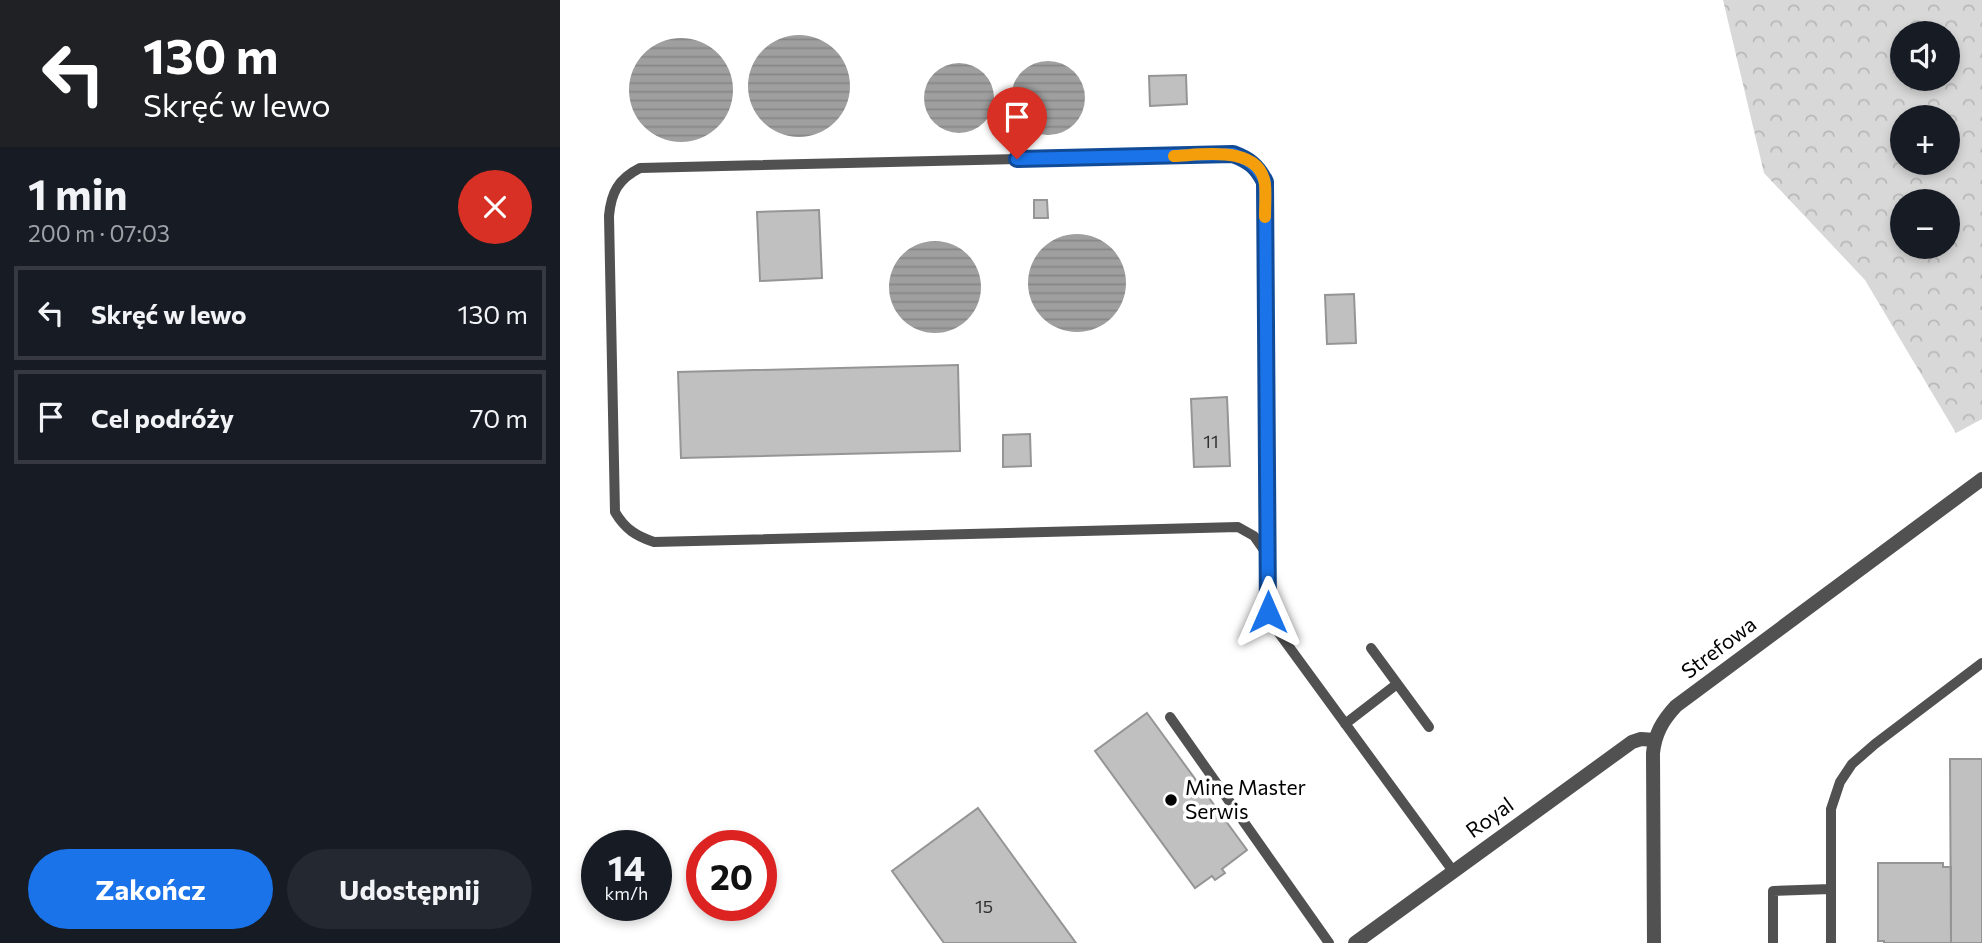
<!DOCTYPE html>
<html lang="pl">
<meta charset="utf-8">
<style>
:root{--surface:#171b24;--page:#242831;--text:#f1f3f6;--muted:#9ea1a6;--line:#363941;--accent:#1a73e8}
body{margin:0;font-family:Commissioner,sans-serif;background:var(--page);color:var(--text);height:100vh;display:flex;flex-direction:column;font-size:26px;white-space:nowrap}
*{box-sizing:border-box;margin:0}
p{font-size:23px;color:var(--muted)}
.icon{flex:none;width:38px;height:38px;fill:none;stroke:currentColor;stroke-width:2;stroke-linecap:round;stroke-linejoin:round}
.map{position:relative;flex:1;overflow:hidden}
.drawer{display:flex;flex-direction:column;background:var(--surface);width:560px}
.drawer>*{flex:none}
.guide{background:#202124;color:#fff;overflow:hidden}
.controls{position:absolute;left:1330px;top:21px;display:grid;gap:14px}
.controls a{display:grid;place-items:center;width:70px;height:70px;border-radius:50%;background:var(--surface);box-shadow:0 4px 10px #0003;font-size:35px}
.speed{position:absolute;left:21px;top:830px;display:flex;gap:14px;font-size:35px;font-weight:700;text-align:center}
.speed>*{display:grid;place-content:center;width:91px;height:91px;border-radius:50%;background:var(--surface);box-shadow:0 4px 10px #0003;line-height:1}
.speed small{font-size:18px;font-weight:400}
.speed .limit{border:10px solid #d22;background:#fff;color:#111}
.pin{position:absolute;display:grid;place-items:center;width:60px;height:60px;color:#fff;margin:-72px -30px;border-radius:50% 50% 50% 0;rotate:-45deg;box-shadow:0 0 7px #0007}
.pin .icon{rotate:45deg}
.me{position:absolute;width:77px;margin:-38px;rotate:0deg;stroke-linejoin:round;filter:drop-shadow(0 0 5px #0008)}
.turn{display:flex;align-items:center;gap:24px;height:147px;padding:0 28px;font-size:32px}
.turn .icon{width:91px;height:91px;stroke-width:2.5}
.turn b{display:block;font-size:49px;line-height:60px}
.round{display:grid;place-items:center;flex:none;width:74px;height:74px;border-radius:37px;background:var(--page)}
.headline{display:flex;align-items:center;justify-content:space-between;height:119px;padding:0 28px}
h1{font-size:42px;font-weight:700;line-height:52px}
.cta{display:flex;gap:14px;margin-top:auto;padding:14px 28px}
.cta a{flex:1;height:80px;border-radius:42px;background:var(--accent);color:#fff;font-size:28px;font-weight:700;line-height:80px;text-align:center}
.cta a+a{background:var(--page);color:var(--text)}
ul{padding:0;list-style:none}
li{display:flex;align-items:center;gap:21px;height:94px;margin:0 14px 10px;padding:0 14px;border:4px solid var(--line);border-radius:0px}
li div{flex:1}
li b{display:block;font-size:26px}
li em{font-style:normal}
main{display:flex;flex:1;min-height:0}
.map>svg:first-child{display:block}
.forest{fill:url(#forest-crowns);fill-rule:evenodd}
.water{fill:url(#water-rules)}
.building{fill:#c0c0c0;stroke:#959595;stroke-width:2}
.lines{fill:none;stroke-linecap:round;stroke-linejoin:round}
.service{stroke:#515151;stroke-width:10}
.minor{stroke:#515151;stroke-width:14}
.tertiary{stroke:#515151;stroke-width:14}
.route-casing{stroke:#114b97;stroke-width:18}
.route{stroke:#1a73e8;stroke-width:12}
.slow{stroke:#f59e0b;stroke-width:12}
.poi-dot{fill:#000;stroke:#fff;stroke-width:2.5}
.labels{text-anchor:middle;stroke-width:7;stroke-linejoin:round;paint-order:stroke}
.number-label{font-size:18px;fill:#303030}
.street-label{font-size:21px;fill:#000;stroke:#fff}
.poi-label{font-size:21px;fill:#000;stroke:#fff;text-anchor:start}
</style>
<main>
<section class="drawer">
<div class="guide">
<div class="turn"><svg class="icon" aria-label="left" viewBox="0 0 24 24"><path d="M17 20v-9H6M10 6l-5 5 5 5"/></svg><div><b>130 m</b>Skręć w lewo</div></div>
</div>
<div class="headline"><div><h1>1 min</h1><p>200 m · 07:03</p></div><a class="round" style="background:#d93025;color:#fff"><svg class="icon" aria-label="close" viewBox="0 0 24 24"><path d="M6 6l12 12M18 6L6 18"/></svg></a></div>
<ul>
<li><svg class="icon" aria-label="left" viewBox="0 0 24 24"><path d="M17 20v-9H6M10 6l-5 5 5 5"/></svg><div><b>Skręć w lewo</b></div><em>130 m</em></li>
<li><svg class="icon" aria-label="arrive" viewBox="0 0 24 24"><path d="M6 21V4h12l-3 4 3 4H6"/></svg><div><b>Cel podróży</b></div><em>70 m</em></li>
</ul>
<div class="cta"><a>Zakończ</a><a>Udostępnij</a></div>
</section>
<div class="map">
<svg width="1422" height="943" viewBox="0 0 1422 943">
<defs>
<pattern id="forest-crowns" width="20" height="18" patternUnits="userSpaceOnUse" patternTransform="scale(1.75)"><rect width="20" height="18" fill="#d8d8d8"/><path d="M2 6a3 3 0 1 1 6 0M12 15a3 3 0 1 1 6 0" fill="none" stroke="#b8b8b8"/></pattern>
<pattern id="water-rules" width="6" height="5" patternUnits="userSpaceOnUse" patternTransform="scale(1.75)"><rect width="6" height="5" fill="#9f9f9f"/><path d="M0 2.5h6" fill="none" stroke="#878787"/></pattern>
</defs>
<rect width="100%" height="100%" fill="#fff"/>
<path class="forest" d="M1163,0H1422V419L1396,433L1305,280L1204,173ZM1342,33H1388V79H1342ZM1342,117H1388V163H1342ZM1342,201H1388V247H1342Z"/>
<path class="water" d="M188 86a51 51 0 1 1 102 0a51 51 0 1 1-102 0Z
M69 90a52 52 0 1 1 104 0a52 52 0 1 1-104 0Z
M451 98a37 37 0 1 1 74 0a37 37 0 1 1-74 0Z
M364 98a35 35 0 1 1 70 0a35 35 0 1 1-70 0Z
M468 283a49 49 0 1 1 98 0a49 49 0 1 1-98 0Z
M329 287a46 46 0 1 1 92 0a46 46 0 1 1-92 0Z"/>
<path class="building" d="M626,75L627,104L590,106L589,76Z
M474,200H487L488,218H474Z
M259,210L262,278L200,281L197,212Z
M794,294L796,343L767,344L765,295Z
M398,365L400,451L121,458L118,372Z
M667,397L670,466L634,467L631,399Z
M470,434L471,466L443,467V435Z
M587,713L687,850L662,869L665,873L655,880L652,876L635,888L535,751Z
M1390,759H1422V943H1391Z
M418,808L516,943H384L332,871Z
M1318,863H1383V867H1391V943H1324V941H1318Z"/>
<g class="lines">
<path class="service" d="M708,556L694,536L678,527L94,542C76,536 65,529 55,512L49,216C51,193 58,179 80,168L673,154C689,160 697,166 705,182L708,565V612L713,625L893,871
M811,648L869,727
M610,717L769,943
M785,724L837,684
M1213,943V891L1271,889
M1271,943V809L1280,782L1292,764L1315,744L1422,663"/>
<path class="minor" d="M795,943L1072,742L1081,739L1095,740"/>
<path class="tertiary" d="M1094,943L1093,753C1095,734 1102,721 1116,706L1422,479"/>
</g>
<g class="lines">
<defs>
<path id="route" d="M457,159L673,154C689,160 697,166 705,182L708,612"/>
</defs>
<use href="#route" class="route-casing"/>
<use href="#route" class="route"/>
<path class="slow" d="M614,156C642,155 699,144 705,184C706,194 705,206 705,217"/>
</g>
<circle class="poi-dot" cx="611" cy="800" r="7"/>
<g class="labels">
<g class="number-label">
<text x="651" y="448">11</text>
<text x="424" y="913">15</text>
</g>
<g class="street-label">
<text transform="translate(1159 648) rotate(-37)" y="7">Strefowa</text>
<text transform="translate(930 818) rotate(-36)" y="7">Royal</text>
</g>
<g class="poi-label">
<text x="625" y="795">Mine Master<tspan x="625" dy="24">Serwis</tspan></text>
</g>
</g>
</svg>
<div class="controls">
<a><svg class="icon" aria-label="sound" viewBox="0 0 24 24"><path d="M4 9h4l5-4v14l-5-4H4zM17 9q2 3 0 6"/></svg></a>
<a>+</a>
<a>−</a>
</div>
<div class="speed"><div>14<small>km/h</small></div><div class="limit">20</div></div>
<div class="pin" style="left:457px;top:159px;background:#d93025"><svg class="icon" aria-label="arrive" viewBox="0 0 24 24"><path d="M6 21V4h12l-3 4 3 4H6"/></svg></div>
<svg class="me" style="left:708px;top:612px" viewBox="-20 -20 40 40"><path d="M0-17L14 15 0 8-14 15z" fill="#1a73e8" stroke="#fff" stroke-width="4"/></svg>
</div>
</main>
